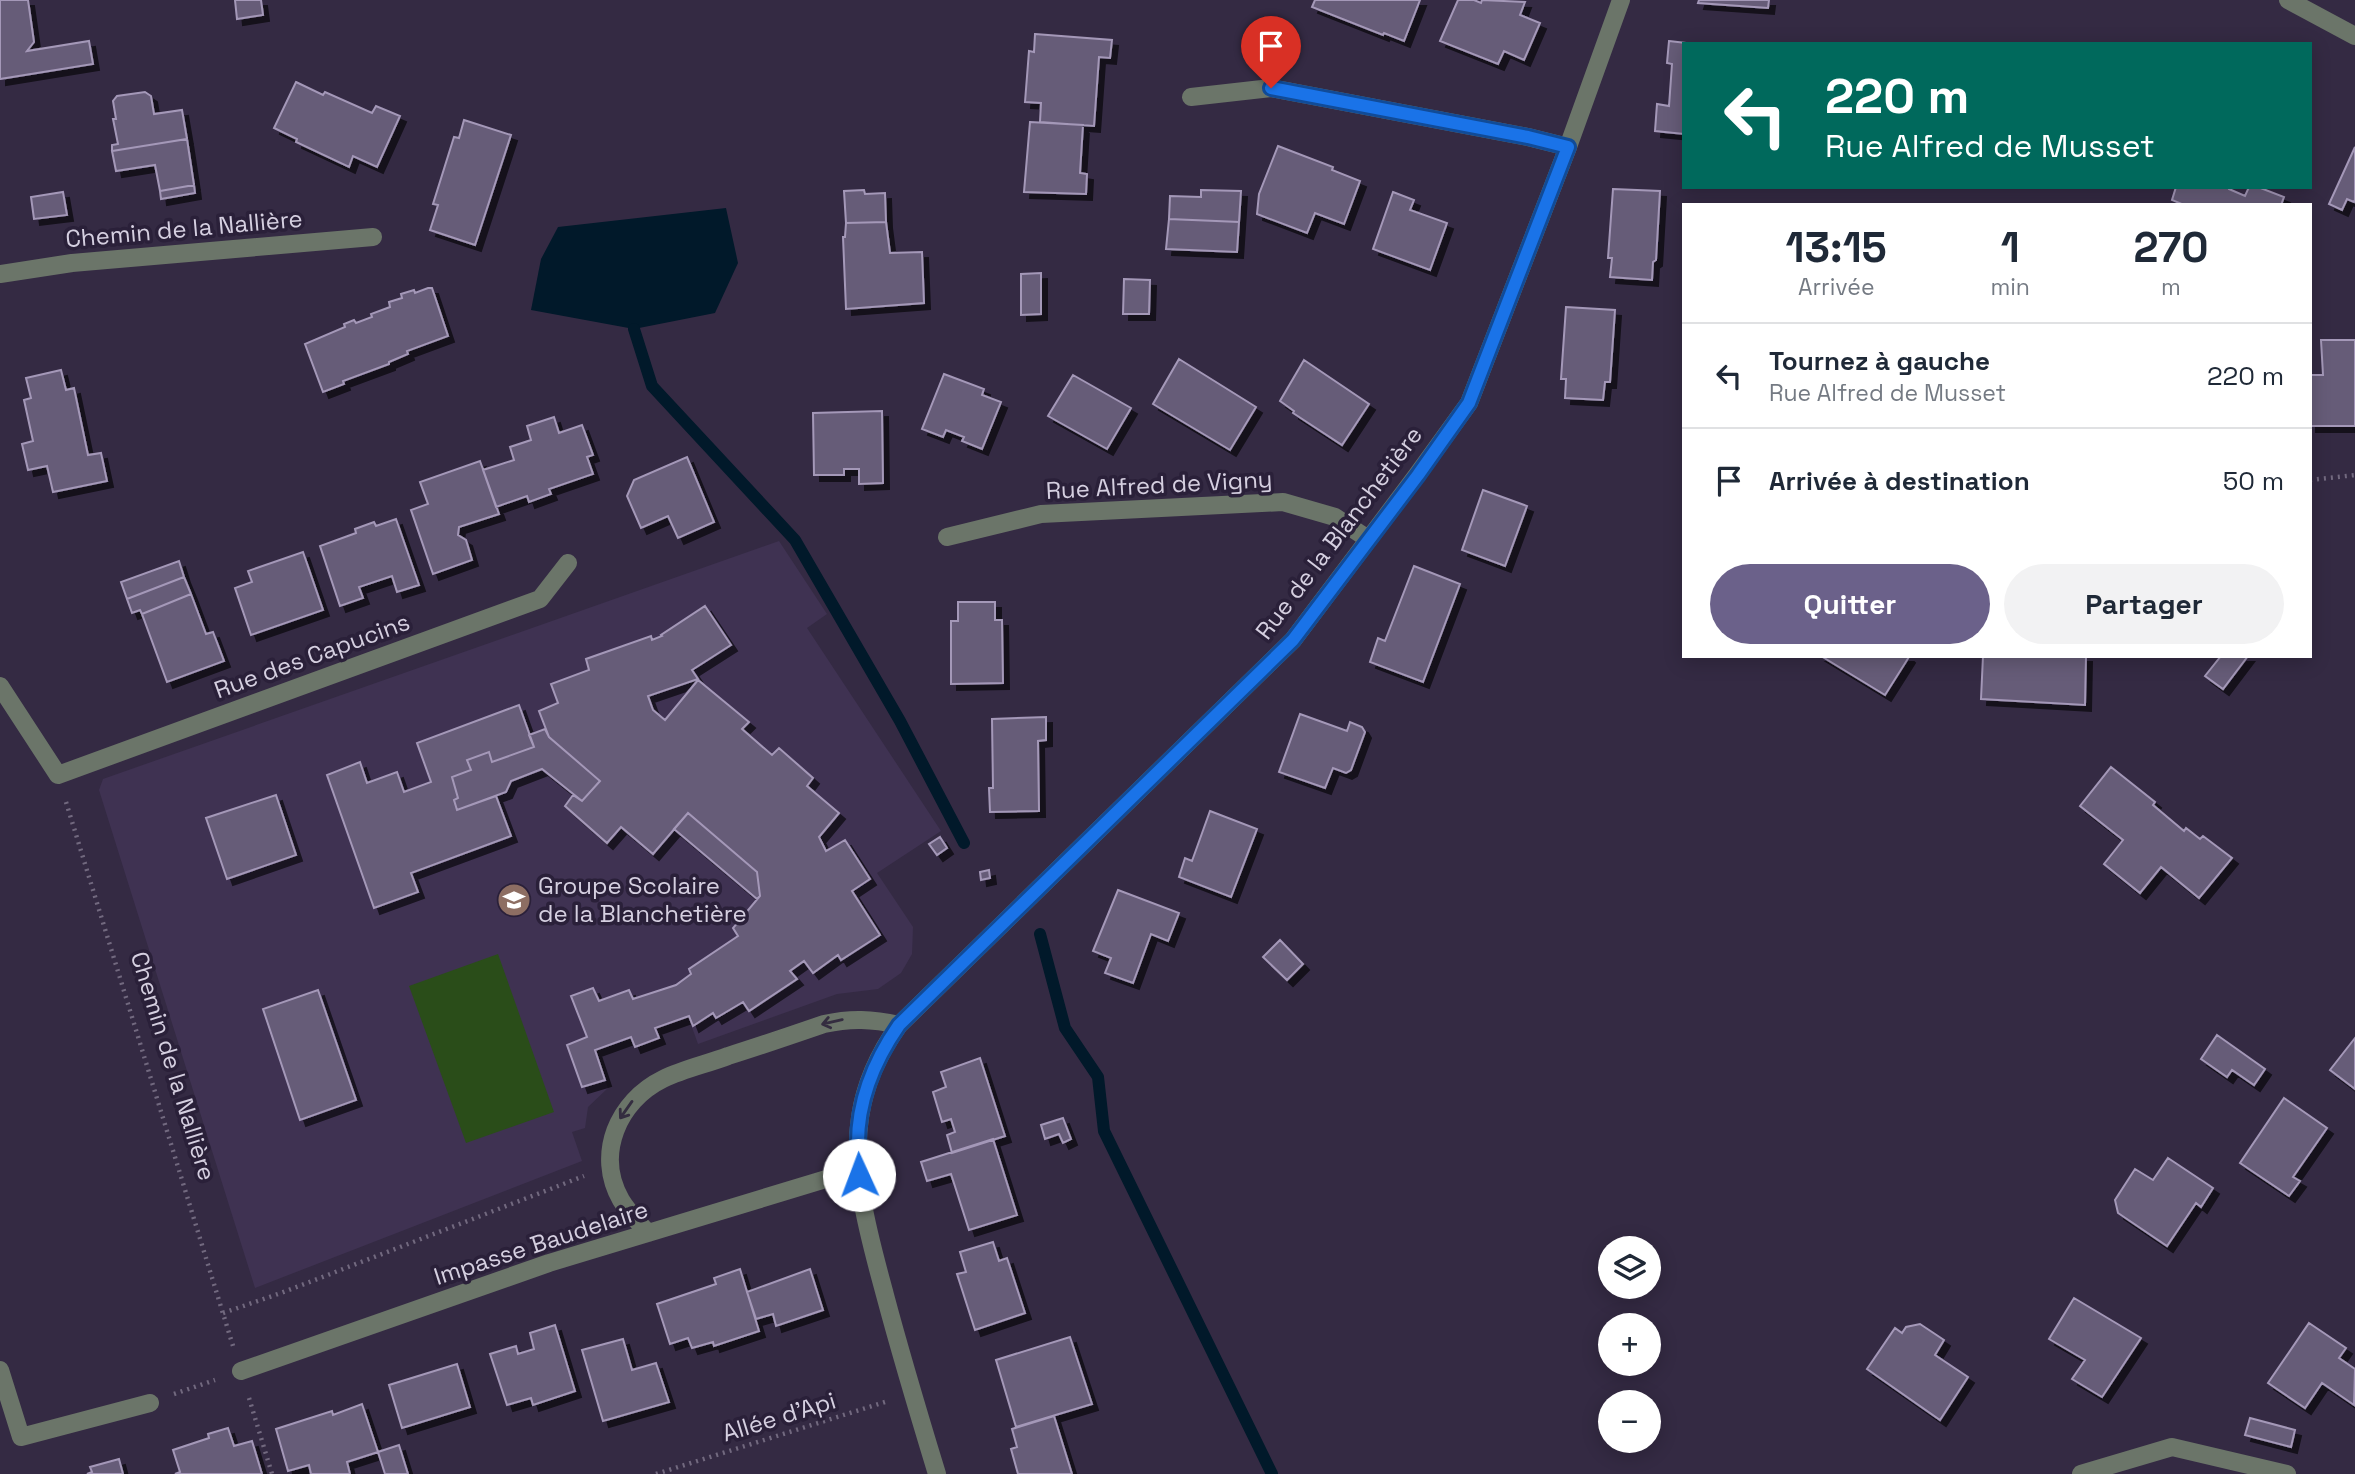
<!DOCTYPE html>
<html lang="fr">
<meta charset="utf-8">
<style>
:root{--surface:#fff;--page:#f2f2f3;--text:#1f2937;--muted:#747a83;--line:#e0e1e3;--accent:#6b618a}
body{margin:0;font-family:"Space Grotesk",sans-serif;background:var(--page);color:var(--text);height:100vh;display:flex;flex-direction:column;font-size:26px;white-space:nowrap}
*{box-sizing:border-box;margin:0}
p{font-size:23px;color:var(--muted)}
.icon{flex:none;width:38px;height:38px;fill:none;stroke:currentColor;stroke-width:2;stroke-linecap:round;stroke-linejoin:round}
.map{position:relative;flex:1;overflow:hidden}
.drawer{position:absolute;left:1682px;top:203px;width:630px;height:455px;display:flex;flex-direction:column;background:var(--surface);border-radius:0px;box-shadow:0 4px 18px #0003}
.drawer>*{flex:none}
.top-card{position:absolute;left:1682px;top:42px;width:630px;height:147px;border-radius:0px;box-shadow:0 4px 18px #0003;background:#00695c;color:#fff;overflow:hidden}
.controls{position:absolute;left:1598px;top:1236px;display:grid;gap:14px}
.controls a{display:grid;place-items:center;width:63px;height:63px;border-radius:50%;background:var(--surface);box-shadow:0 4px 18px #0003;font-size:35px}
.pin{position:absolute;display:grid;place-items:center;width:60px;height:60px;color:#fff;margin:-72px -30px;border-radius:50% 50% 50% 0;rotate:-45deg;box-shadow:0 0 7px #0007}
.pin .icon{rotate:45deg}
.me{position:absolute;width:77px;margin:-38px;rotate:358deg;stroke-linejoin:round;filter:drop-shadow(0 0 5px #0008)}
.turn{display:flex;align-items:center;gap:24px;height:147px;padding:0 28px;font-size:32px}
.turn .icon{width:91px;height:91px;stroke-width:2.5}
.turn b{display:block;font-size:49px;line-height:60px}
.eta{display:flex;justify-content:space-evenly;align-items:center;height:119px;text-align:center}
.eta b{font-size:42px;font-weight:800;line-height:49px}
.primary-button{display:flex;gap:14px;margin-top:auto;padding:14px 28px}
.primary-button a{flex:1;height:80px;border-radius:42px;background:var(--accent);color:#fff;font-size:28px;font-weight:800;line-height:80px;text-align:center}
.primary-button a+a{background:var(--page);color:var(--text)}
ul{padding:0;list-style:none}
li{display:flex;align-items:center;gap:21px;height:105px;padding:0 28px;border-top:2px solid var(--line)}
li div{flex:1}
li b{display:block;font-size:26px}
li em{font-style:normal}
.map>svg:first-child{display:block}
.built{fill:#3f3252}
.green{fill:#2a4d19}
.water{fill:#01192a}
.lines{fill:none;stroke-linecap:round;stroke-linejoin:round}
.stream{stroke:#01192a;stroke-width:12}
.building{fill:#665b78;stroke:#a498b8;stroke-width:2;filter:url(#shadow)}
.path{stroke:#72697f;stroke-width:4.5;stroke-dasharray:2 5;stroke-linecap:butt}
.minor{stroke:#6b7569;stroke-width:18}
.oneway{stroke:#342d40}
.route-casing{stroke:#114b97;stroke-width:18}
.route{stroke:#1a73e8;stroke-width:12}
.labels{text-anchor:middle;stroke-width:7;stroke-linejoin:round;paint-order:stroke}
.street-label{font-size:24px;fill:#d5cfe0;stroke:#2a2039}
.poi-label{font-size:24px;fill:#d5cfe0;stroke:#2a2039;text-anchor:start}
</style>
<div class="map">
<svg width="2355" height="1474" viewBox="0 0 2355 1474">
<defs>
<filter id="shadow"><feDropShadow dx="6" dy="6" stdDeviation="0" flood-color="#0009"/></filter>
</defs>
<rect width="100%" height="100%" fill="#342a43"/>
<path class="built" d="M779,541L827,614L807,628L941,831L877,873L913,927L912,954L901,973L878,989L837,994L698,1044L688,1016L655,1028L659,1038L635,1047L631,1037L595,1050L608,1088L588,1107L585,1128L572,1132L582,1161L255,1288L99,790L103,779Z"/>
<path class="green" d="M498,954L554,1112L466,1143L409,986Z"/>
<path class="water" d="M726,208L738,263L715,313L634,329L531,310L541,259L558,227Z"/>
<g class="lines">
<path class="stream" d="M634,329L652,386L795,540L900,721L964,843
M1040,934L1065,1028L1098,1077L1104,1131L1272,1474"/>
</g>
<path class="building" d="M0,0H28L34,42L27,51L89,41L93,64L0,79Z
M235,0H261L263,15L237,19Z
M1315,0H1420L1404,41L1384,33L1383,35L1312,7Z
M1458,0H1474L1481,3L1482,0L1525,2L1520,15L1540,23L1524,60L1504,51L1498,64L1440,41Z
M1699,0H1769L1768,8L1698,3Z
M1035,34L1112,40L1110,58L1099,57L1094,126L1040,122L1041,103L1025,102L1029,51L1034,52Z
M1669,41L1695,44H1684V134L1655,131L1657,104L1669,106L1672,64L1667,63Z
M296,82L323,95L325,92L372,113L376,106L400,116L377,167L353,156L349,167L296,142L297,139L274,128Z
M145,92L151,96L154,114L182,110L187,139L112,151V145L118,144L113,119H116L113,101L117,96Z
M464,120L511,135L475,245L430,230L438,205L433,204L454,137L459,138Z
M1030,122L1083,125L1080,173L1087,174L1086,194L1024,192Z
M187,139L194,185L160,191L155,165L116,171L112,151Z
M1278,146L1333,167L1332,170L1360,181L1344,224L1315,213L1307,233L1257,214L1259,194Z
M2355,147V200L2354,202L2347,199L2342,210L2329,204Z
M194,185L195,193L161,199L160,191Z
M2176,187H2229V189L2245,196L2249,187H2258L2284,197L2281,205H2184L2172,200Z
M1613,189L1660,191L1656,260L1653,262L1652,280L1610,277L1612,258H1608Z
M864,190L865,194L885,193L886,222L846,223L844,191Z
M1201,190L1241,191L1239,222L1169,219L1170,196L1201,197Z
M63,192L67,215L34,219L31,197Z
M1393,192L1414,200L1410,210L1447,223L1430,270L1373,249Z
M1169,219L1239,222L1237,252L1166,249Z
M886,222L890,253L922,252L924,303L846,309L843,237H845L846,223Z
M1041,273V314L1021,315V274Z
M1124,279L1150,280L1149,314H1123Z
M428,288H432L448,336L407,351L408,354L389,362V364L343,381L344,384L323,392L305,344L345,327L344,324L354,320L356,323L372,317L371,314L390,307L389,302L402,298L401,294L414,290L415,293Z
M1566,307L1615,310L1610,382H1605L1603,400L1565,398L1566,379H1561Z
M2321,340H2355V426H2310V375H2323Z
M1179,359L1256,407L1230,450L1153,404Z
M1304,360L1369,404L1342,445L1293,413L1294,411L1280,401Z
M61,370L66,390L74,388L88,455L101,453L107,481L53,492L47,466L28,470L22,444L33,441L24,400L31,398L26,378Z
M944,374L984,389L982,395L1001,402L982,449L962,441L964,437L946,430L943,437L922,429Z
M1073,375L1131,408L1107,449L1048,416Z
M882,411L883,483L859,484V469H844V475H814L813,413Z
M554,417L559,433L582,425L593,455L587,457L593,474L549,489L551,494L529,502L527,496L496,507L483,470L514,460L510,447L531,440L527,426Z
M687,457L714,522L678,538L668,516L641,528L627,496L634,480Z
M480,461L499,514L459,527L458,535L466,540L472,560L433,574L411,510L428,504L420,482Z
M1483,490L1527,506L1505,566L1462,550Z
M396,519L419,585L397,592L392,576L359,587L363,598L340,606L320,546L356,533L355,529L374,522L376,526Z
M303,552L323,610L251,635L235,588L252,582L248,571Z
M179,561L184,577L127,599L121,582Z
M1414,566L1460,584L1423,682L1370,662L1378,638L1385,641Z
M184,577L191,594L142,614L140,610L132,613L127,599Z
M191,594L206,634L213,632L224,661L167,682L142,614Z
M958,602H995V620H1002L1003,683L951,684V621H958Z
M705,606L731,645L692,670L698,679L648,696L653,710L665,720L698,680L749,722L742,729L772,755L779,748L813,778L807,786L839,813L819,837L826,851L845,840L870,879L852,891L880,935L841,960L838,955L813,973L804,961L790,971L797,979L749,1011L743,1002L716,1018L713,1013L693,1026L689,1016L655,1028L659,1038L635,1047L631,1037L595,1050L605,1080L582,1087L567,1045L587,1037L571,996L593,988L599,1001L629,990L633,999L676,985L691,974L689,969L738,936L733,928L760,896L757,872L688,813L653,854L621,827L607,843L565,806L573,795L582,801L600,781L549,737L539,711L558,703L551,684L589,670L586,659L651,636L652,640L662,636L661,635Z
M1821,656H1908L1909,657L1885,695Z
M1983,656H2086L2085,705L1981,699Z
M2221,656H2248L2223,689L2205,676Z
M519,705L534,747L492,762L489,752L467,760L471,770L452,777L458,798L454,800L457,810L496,796L511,836L411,873L418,892L374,908L327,775L360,762L367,783L397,772L404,792L431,782L417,743Z
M1300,714L1347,731L1350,722L1362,727L1365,732L1351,770L1346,773L1333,768L1325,788L1279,772Z
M1046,717V740L1038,741L1039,811L990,812L989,788H993L992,719Z
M545,729L549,737L600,781L582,801L542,769L511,781L506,792L457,810L454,800L458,798L452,777L471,770L467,760L489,752L492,762L534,747L529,735Z
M2111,767L2155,802L2153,805L2184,831L2186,828L2200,839L2203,836L2232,858L2199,898L2161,867L2140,893L2104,864L2123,840L2080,806Z
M276,795L296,855L227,879L206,818Z
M1210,811L1257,829L1231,897L1179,877L1185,858L1192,861Z
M688,813L757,872L760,896L757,899L674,829Z
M940,837L947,848L937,855L929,844Z
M989,870L990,878L981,880L980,872Z
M1118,890L1179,913L1168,941L1151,934L1133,983L1105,973L1111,958L1093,951Z
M1280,940L1303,964L1287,980L1263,957Z
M318,990L356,1100L300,1120L263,1009Z
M2217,1035L2265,1069L2254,1085L2232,1070L2227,1077L2201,1059Z
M2355,1038V1089L2330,1070Z
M980,1058L1005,1136L952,1153L947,1135L955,1132L951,1119L942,1122L933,1092L946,1087L941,1072Z
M2284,1098L2327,1128L2293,1177L2300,1181L2289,1196L2240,1163Z
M1063,1118L1071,1139L1063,1143L1059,1134L1045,1139L1041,1125Z
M993,1139L1017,1215L969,1230L951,1174L927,1181L921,1162Z
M2168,1158L2213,1188L2201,1207L2196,1203L2167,1246L2118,1213L2115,1200L2135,1169L2153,1180Z
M993,1242L999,1261L1007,1258L1025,1313L975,1330L957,1274L966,1272L960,1252Z
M740,1269L759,1331L714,1346L713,1342L692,1348L688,1338L670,1344L657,1304L716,1284L714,1278Z
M810,1269L823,1310L776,1326L773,1314L756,1319L747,1292Z
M2074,1298L2141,1338L2102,1397L2072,1379L2085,1360L2049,1339Z
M2309,1323L2346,1348L2339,1358L2355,1369L2354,1405L2322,1383L2305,1408L2268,1383Z
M1920,1324L1944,1340L1935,1355L1968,1377L1940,1420L1867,1369L1895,1328L1902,1333L1906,1327Z
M555,1325L575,1391L533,1405L531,1398L507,1405L490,1354L516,1346L518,1354L534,1349L530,1333Z
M1070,1337L1092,1404L1016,1427L996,1360Z
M623,1339L632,1370L656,1363L669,1402L603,1421L582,1350Z
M457,1364L470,1407L402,1428L389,1385Z
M362,1404L378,1452L347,1462L350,1474H311L309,1465L288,1471L276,1429L332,1411L333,1415Z
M1054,1416L1072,1474H1018L1011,1449L1017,1447L1012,1429Z
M2250,1418L2295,1430L2291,1447L2245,1435Z
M228,1428L234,1446L252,1441L262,1474H175L180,1472L173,1450L209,1438L208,1434Z
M399,1445L408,1474H385L378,1452Z
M119,1459L123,1474H87L92,1472L90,1467Z"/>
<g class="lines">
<path class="path" d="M2310,480L2355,475
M66,802L233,1346
M223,1313L281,1293L584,1176
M174,1394L215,1380
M249,1398L272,1474
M656,1474L885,1402"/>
<path class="minor" d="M2288,0L2355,36
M1191,97L1271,88L1528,137L1568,147
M0,274L72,263L373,237
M947,537L1041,514L1283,502L1335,517L1368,539
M0,686L58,775L540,599L568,563
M648,1233C639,1223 628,1212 621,1200C595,1154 618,1101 663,1079C683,1069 707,1064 728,1056C760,1046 792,1035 824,1024C851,1018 872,1019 899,1025
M0,1370L21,1437L150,1403
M241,1371L549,1263L859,1169
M937,1474C919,1415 901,1355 885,1295C870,1239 851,1176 860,1117C865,1083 879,1053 899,1025L1293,640L1417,475L1469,403L1568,147L1621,0
M2081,1474L2172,1447L2287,1474"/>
</g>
<defs><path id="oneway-shaft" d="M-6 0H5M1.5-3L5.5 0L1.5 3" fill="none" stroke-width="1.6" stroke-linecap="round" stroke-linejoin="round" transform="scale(1.75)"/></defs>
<g class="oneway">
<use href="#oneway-shaft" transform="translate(832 1022) rotate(167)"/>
<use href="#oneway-shaft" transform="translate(626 1110) rotate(125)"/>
</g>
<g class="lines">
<defs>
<path id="route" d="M859,1175C859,1166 858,1157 858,1147C857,1102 874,1061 899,1025L1293,640L1418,475L1469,403L1568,147L1528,137L1271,88"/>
</defs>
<use href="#route" class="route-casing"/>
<use href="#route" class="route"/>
</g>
<defs>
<symbol id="school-disc" viewBox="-11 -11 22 22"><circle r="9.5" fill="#8d6e63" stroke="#2a2039"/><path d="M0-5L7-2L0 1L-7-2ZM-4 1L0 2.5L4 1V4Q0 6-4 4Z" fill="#fff"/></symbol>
</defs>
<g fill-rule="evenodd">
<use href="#school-disc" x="495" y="881" width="38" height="38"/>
</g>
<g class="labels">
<g class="street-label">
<text transform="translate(184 229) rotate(-5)" y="8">Chemin de la Nallière</text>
<text transform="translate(1159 485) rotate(-3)" y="8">Rue Alfred de Vigny</text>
<text transform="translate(1339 533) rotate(-53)" y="8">Rue de la Blanchetière</text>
<text transform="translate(312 656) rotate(-20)" y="8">Rue des Capucins</text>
<text transform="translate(173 1066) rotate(73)" y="8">Chemin de la Nallière</text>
<text transform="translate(541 1243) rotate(-18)" y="8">Impasse Baudelaire</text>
<text transform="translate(779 1417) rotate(-17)" y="8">Allée d'Api</text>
</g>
<g class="poi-label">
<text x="538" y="894">Groupe Scolaire<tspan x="538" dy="28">de la Blanchetière</tspan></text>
</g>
</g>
</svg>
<div class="controls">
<a><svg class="icon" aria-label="layers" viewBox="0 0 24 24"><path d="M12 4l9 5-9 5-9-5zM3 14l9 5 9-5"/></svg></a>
<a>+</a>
<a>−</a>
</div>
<div class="pin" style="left:1271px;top:88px;background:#d93025"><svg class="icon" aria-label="arrive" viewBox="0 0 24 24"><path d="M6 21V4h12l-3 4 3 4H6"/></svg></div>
<svg class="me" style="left:859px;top:1175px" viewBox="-20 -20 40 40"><circle r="19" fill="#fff"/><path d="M0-13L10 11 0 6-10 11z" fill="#1a73e8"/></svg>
<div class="top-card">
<div class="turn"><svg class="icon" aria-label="left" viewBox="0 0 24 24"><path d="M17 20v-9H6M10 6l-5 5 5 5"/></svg><div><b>220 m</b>Rue Alfred de Musset</div></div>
</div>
<section class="drawer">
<div class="eta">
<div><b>13:15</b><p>Arrivée</p></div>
<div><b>1</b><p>min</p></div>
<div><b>270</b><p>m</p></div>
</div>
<ul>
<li><svg class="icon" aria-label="left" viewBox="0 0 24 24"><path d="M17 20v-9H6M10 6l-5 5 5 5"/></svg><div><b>Tournez à gauche</b><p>Rue Alfred de Musset</p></div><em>220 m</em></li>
<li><svg class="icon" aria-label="arrive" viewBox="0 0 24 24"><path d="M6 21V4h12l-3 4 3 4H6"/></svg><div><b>Arrivée à destination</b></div><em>50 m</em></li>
</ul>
<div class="primary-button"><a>Quitter</a><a>Partager</a></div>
</section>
</div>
